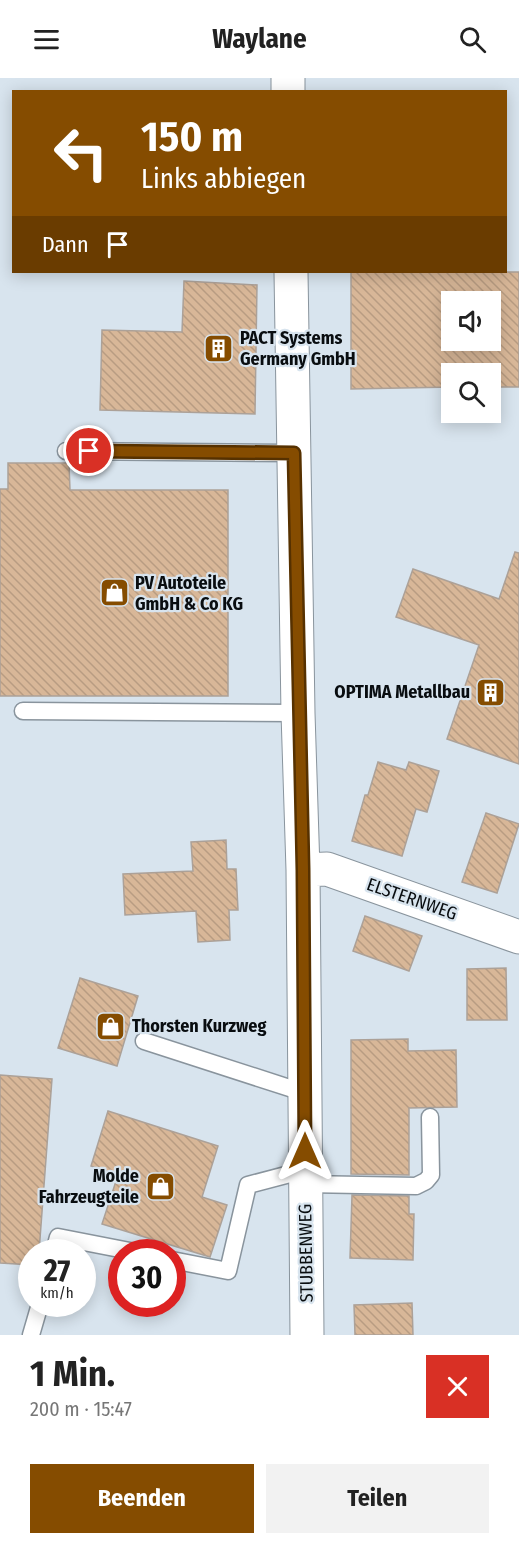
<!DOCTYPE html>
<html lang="de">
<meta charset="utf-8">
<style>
:root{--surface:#fff;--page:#f2f2f2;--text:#222;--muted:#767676;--accent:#854c00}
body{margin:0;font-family:"Fira Sans Condensed",sans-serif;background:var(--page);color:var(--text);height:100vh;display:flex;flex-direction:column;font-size:22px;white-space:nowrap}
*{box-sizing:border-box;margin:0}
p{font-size:20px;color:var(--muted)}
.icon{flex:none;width:33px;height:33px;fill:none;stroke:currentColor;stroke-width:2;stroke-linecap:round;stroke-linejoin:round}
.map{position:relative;height:1257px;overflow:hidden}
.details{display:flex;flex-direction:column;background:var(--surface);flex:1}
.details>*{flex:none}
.hud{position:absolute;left:12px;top:12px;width:495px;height:183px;border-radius:0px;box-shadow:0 3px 15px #0003;background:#854c00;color:#fff;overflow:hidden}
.fabs{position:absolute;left:441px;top:213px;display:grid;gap:12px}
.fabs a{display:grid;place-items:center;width:60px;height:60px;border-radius:0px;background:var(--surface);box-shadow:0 3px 15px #0003;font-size:30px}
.speed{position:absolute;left:18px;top:1161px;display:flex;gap:12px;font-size:30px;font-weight:700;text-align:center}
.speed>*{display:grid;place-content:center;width:78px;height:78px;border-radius:50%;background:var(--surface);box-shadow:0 3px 15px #0003;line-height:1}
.speed small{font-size:15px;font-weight:400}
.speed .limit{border:9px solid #d22;background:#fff;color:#111}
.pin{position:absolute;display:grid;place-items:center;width:51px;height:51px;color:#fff;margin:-26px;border:3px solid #fff;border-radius:50%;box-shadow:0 2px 6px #0007}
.me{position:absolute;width:66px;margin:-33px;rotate:0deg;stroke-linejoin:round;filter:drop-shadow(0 0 4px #0008)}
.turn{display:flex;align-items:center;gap:21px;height:126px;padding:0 30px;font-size:27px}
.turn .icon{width:78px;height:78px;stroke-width:2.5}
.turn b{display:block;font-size:42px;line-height:51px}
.then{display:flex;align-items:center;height:57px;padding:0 30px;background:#0003;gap:12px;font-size:22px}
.round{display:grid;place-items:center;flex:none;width:63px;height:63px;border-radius:0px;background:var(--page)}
.overview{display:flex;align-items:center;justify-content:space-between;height:102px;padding:0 30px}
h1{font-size:36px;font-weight:700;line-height:45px}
.primary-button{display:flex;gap:12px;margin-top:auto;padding:12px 30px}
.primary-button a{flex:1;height:69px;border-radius:0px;background:var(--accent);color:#fff;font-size:24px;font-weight:700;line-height:69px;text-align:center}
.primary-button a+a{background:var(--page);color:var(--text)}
header{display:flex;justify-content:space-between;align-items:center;height:78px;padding:0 30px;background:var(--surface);font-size:27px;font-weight:700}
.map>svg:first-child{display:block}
.building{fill:url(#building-back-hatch);stroke:#aca198;stroke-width:1.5;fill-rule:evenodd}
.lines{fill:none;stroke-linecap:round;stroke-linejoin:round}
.lane-casing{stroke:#89949d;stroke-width:19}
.street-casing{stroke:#89949d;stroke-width:35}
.lane{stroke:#fff;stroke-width:16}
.street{stroke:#fff;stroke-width:33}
.route-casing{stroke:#563100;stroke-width:15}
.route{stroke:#854c00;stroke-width:10}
.labels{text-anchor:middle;stroke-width:4.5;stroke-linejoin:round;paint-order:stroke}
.poi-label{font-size:18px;font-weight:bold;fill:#090d10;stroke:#d8e4ee;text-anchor:start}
.street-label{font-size:18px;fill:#090d10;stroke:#d8e4ee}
</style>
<header><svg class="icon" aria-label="menu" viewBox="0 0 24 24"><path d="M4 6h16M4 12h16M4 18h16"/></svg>Waylane<svg class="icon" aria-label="search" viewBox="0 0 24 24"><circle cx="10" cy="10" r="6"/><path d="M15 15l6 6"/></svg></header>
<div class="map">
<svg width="519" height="1257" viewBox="0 0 519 1257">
<defs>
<pattern id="building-back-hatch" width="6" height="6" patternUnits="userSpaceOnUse" patternTransform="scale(1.5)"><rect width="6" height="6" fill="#d8b798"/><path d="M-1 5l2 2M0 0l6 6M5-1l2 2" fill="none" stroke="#b89c82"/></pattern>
</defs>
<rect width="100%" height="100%" fill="#d8e4ee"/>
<path class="building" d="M351,194H519V309H490V296H452V309L351,311ZM452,224H490V262H452Z
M184,203L257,207L255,336L100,332L102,252L182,254Z
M8,385H69L70,412H228V618H0V411H8Z
M515,474L519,475V686L447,661L479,567L396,539L413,491L499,521Z
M378,684L406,692L409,684L439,693L427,734L416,731L402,778L352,763L365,717H368Z
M486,735L519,746L497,815L462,804Z
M226,762L227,791H236L238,832H229L230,862L198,864L196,833L125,837L123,796L193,793L191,764Z
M365,838L422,858L409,893L353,873Z
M506,890L507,942H467V891Z
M80,900L138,918L117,988L58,970Z
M408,961V973L456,972L457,1029L409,1030V1097L351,1096V962Z
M0,997L52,1001L39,1174H32V1187L0,1185Z
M108,1033L218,1068L202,1119L227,1127L210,1179L102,1146L118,1097L91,1088Z
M352,1117L409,1118V1136H414L413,1182L350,1180Z
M412,1225L413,1257H355L354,1227Z"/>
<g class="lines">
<defs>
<path id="lane" d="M66,373L294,375
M23,633L298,635
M144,963L305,1015
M305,1106L416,1108L426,1103L431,1097L430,1039
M54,1174L58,1159L135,1174
M172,1182L228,1193L248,1107L305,1092
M31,1257L40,1226"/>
<path id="street" d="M288,0V14
M291,194L298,635L303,792L307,1257
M303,792L327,791L519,859"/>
</defs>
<use href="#lane" class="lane-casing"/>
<use href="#street" class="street-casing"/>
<use href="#lane" class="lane"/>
<use href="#street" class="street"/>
</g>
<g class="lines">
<defs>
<path id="route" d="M89,373L294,375L303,792L305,1073"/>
</defs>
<use href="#route" class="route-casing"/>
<use href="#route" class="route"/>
</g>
<defs>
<symbol id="building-square" viewBox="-11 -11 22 22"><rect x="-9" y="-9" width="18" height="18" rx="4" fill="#854c00" stroke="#d8e4ee"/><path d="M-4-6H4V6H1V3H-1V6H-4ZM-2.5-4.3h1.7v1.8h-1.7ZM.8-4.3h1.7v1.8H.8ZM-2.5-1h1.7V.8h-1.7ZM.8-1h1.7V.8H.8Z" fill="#fff"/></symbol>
<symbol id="shop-square" viewBox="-11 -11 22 22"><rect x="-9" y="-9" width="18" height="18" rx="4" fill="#854c00" stroke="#d8e4ee"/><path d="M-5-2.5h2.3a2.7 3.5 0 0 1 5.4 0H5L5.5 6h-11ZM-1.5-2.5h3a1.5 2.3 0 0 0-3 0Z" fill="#fff"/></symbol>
</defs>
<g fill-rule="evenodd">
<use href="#building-square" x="202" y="254" width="33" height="33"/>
<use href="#shop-square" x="98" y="498" width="33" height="33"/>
<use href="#building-square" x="474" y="598" width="33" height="33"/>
<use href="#shop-square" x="94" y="932" width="33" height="33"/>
<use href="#shop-square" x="144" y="1092" width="33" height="33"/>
</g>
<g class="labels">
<g class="poi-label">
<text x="240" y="266">PACT Systems<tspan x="240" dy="21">Germany GmbH</tspan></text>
<text x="135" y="511">PV Autoteile<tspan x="135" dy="21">GmbH &amp; Co KG</tspan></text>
<text x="470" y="620" text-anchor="end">OPTIMA Metallbau</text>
<text x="132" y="954">Thorsten Kurzweg</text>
<text x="139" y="1104" text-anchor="end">Molde<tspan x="139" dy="21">Fahrzeugteile</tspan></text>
</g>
<g class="street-label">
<text transform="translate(412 821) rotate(19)" y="6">ELSTERNWEG</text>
<text transform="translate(306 1175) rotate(-91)" y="6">STUBBENWEG</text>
</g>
</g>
</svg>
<div class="fabs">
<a><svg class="icon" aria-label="sound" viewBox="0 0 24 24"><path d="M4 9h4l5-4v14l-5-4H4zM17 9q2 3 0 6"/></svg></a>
<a><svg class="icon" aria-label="search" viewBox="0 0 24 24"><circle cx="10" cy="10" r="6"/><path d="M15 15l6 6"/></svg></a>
</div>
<div class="speed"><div>27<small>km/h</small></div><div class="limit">30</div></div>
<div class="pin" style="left:89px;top:373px;background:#d93025"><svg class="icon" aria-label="arrive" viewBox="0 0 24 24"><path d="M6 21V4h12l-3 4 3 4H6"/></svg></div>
<svg class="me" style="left:305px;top:1073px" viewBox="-20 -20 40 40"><path d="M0-17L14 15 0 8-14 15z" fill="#854c00" stroke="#fff" stroke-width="4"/></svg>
<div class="hud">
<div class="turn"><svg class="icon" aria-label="left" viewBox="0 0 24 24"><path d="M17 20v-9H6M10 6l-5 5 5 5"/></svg><div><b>150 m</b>Links abbiegen</div></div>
<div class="then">Dann<svg class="icon" aria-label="arrive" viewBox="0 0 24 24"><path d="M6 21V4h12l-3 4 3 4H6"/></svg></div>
</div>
</div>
<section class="details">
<div class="overview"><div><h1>1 Min.</h1><p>200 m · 15:47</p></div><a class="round" style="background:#d93025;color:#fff"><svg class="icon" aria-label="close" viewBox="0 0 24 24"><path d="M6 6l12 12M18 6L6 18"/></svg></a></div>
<div class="primary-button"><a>Beenden</a><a>Teilen</a></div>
</section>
